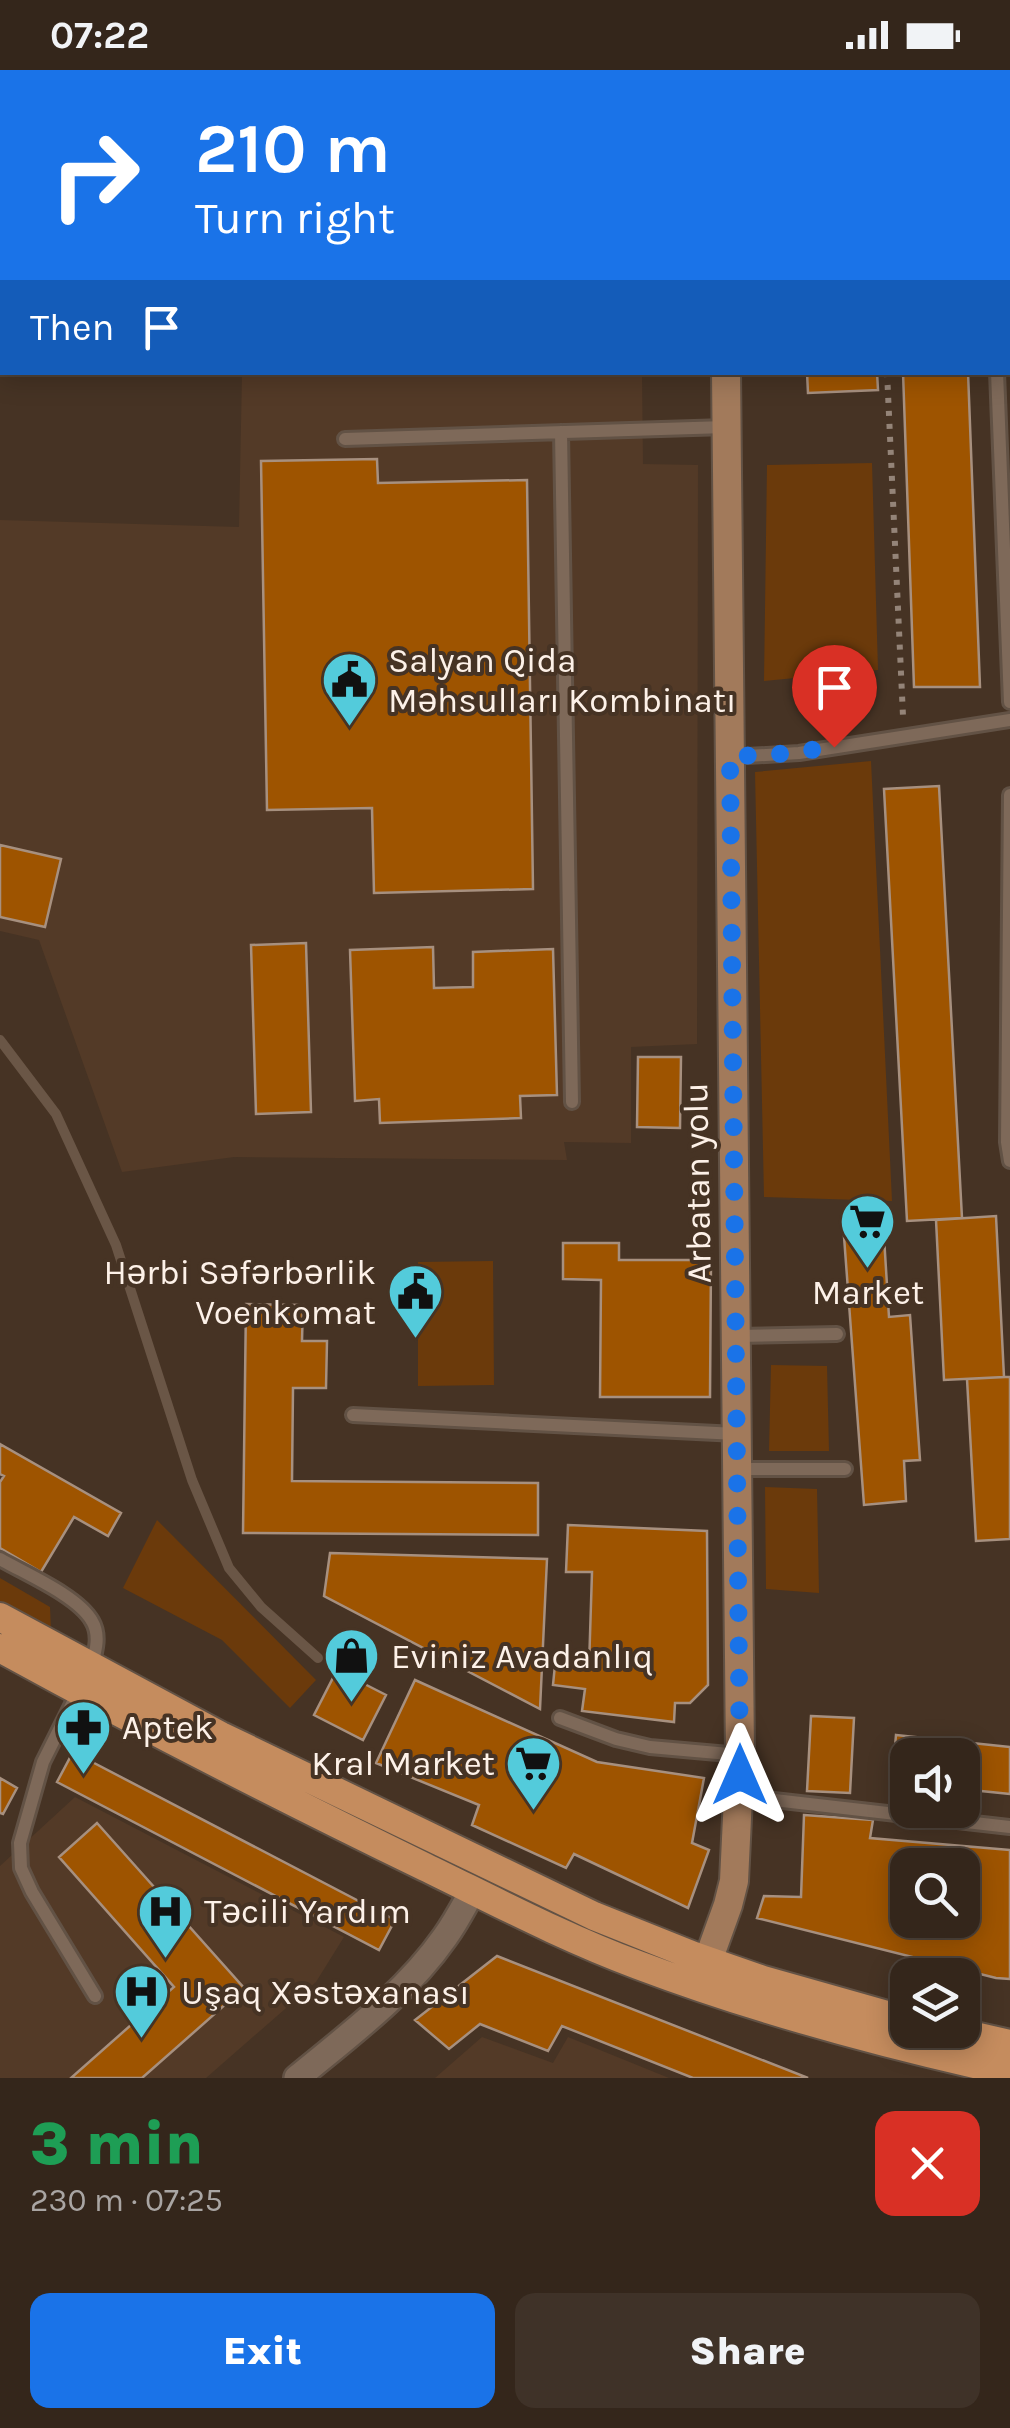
<!DOCTYPE html>
<meta charset="utf-8">
<style>
:root{--surface:#34261b;--page:#3f3228;--text:#f1f3f6;--muted:#a9a5a3;--line:#4e433a;--accent:#1a73e8}
body{margin:0;font-family:Karla,sans-serif;background:var(--page);color:var(--text);height:100vh;display:flex;flex-direction:column;font-size:38px;white-space:nowrap}
*{box-sizing:border-box;margin:0}
p{font-size:32px;color:var(--muted)}
.icon{flex:none;width:55px;height:55px;fill:none;stroke:currentColor;stroke-width:2;stroke-linecap:round;stroke-linejoin:round}
.map{position:relative;height:2008px;overflow:hidden}
.sheet{display:flex;flex-direction:column;background:var(--surface);flex:1}
.sheet>*{flex:none}
.guide{position:absolute;left:0px;top:0px;width:1010px;height:305px;box-shadow:0 5px 25px #0003,0 0 0 2px var(--line);background:#1a73e8;color:#fff;overflow:hidden}
.tools{position:absolute;left:890px;top:1668px;display:grid;gap:20px}
.tools a{display:grid;place-items:center;width:90px;height:90px;border-radius:20px;background:var(--surface);box-shadow:0 5px 25px #0003,0 0 0 2px var(--line);font-size:50px}
.pin{position:absolute;display:grid;place-items:center;width:85px;height:85px;color:#fff;margin:-102px -42px;border-radius:50% 50% 50% 0;rotate:-45deg;box-shadow:0 0 10px #0007}
.pin .icon{rotate:45deg}
.me{position:absolute;width:110px;margin:-55px;rotate:0deg;stroke-linejoin:round;filter:drop-shadow(0 0 8px #0008)}
.turn{display:flex;align-items:center;gap:35px;height:210px;padding:0 30px;font-size:45px}
.turn .icon{width:130px;height:130px;stroke-width:2.5}
.turn b{display:block;font-size:70px;line-height:85px}
.then{display:flex;align-items:center;height:95px;padding:0 30px;background:#0003;gap:20px;font-size:38px}
.round{display:grid;place-items:center;flex:none;width:105px;height:105px;border-radius:20px;background:var(--page)}
.overview{display:flex;align-items:center;justify-content:space-between;height:170px;padding:0 30px}
h1{font-size:60px;font-weight:800;line-height:75px;color:#1e9e55}
.button{display:flex;gap:20px;margin-top:auto;padding:20px 30px}
.button a{flex:1;height:115px;border-radius:20px;background:var(--accent);color:#fff;font-size:40px;font-weight:800;line-height:115px;text-align:center}
.button a+a{background:var(--page);color:var(--text)}
.status{display:flex;justify-content:space-between;align-items:center;height:70px;padding:0 50px;background:var(--surface);direction:ltr}
.status svg{height:28px;fill:currentColor}
.map>svg:first-child{display:block}
.built{fill:#533a27}
.green{fill:#6b3a0b}
.lines{fill:none;stroke-linecap:round;stroke-linejoin:round}
.stream{stroke:#6a5646;stroke-width:10}
.building{fill:#9e5400;stroke:#a7907f;stroke-width:2.5;fill-rule:evenodd}
.service-casing{stroke:#625245;stroke-width:18}
.minor-casing{stroke:#625245;stroke-width:30}
.secondary-casing{stroke:#625245;stroke-width:32}
.primary-casing{stroke:#625245;stroke-width:32}
.path{stroke:#948478;stroke-width:6;stroke-dasharray:5 8;stroke-linecap:butt}
.service{stroke:#7e6959;stroke-width:12}
.minor{stroke:#7e6959;stroke-width:25}
.secondary{stroke:#a27a5b;stroke-width:28}
.primary{stroke:#c58c5e;stroke-width:28}
.route{stroke:#1a73e8;stroke-width:18;stroke-dasharray:0 32.4}
.labels{text-anchor:middle;stroke-width:8;stroke-linejoin:round;paint-order:stroke}
.poi-label{font-size:35px;fill:#fdf1e8;stroke:#463324;text-anchor:start}
.street-label{font-size:35px;fill:#fdf1e8;stroke:#463324}
</style>
<div class="status"><b>07:22</b><svg viewBox="0 0 49 12"><path d="M0 12V9h3v3zM5 12V6h3v6zM10 12V3h3v9zM15 12V0h3v12zM26 1h20v11H26zM47 4h2v5h-2z"/></svg></div>
<div class="map">
<svg width="1010" height="2008" viewBox="0 0 1010 2008">
<rect width="100%" height="100%" fill="#463324"/>
<path class="built" d="M10,0H645L646,2H10Z
M242,303H642L643,394L698,395L697,974L631,977V1073L564,1072L567,1090L234,1087L122,1102L39,870L0,861V450L239,457Z
M75,1727L344,1867L316,1912L206,2008H0V1796Z
M482,1967L553,1993L568,1967L669,2008H435Z"/>
<path class="green" d="M872,393L878,600L764,611L767,395Z
M871,691L892,1131L764,1127L755,702Z
M493,1191L494,1315L418,1316V1192Z
M771,1295L827,1296L829,1381H769Z
M765,1417L817,1419L819,1523L766,1519Z
M157,1450L316,1610L290,1638L222,1570L123,1518Z
M0,1508L50,1537L51,1561L0,1531Z"/>
<g class="lines">
<path class="stream" d="M0,970L56,1044L116,1175L192,1410L229,1498L261,1537L318,1588"/>
</g>
<path class="building" d="M340,0H576V2H340Z
M893,0H956V2H893Z
M807,302H877L878,320L808,323Z
M903,302H968L980,617H914Z
M377,389L378,413L527,410L533,819L374,823L372,738L267,740L261,391Z
M939,716L962,1148L907,1151L884,719Z
M0,775L61,789L45,857L0,847Z
M306,873L311,1042L256,1044L251,875Z
M433,877L434,918L473,917V882L553,879L557,1025L520,1026L521,1048L380,1053L379,1029L355,1031L350,880Z
M638,987H681L680,1058L637,1057Z
M996,1146L1004,1307L944,1310L936,1150Z
M883,1151L889,1247L910,1245L920,1390L904,1391L906,1431L864,1435L843,1153Z
M563,1173H619V1190H711L710,1327H600L601,1210L563,1209Z
M246,1234L303,1235L302,1271H327L326,1318H293L292,1411L538,1413V1465L243,1463Z
M1004,1307H1010V1469L976,1471L967,1309Z
M0,1374L121,1443L108,1466L74,1447L41,1502L0,1478V1412L4,1406L0,1404Z
M568,1455L707,1461L708,1615L690,1633H675L674,1652L582,1641L585,1619L553,1615L555,1595L589,1597L592,1502H566Z
M330,1483L547,1489L540,1639L324,1526Z
M337,1600L386,1625L363,1670L314,1645Z
M415,1610L597,1692L704,1708L692,1773L709,1780L688,1838L574,1784L566,1798L472,1755L479,1735L376,1693Z
M811,1646L854,1648L850,1723L807,1721Z
M896,1665L1010,1677V1724L962,1719V1685H908V1713L892,1711Z
M73,1682L395,1850L379,1880L57,1712Z
M0,1708L17,1718L3,1744L0,1743Z
M804,1745L873,1750L870,1768L1010,1780V1909L996,1908L757,1848L764,1826L801,1827ZM908,1795H962V1850H908Z
M97,1753L244,1918L142,2008H71L174,1917L59,1787Z
M497,1886L808,2008H693L562,1956L548,1981L480,1954L449,1979L415,1950Z"/>
<g class="lines">
<defs>
<path id="service" d="M278,0V2
M986,0V2
M0,231H2
M997,302L1010,632
M561,362L572,1032
M345,369L726,357
M730,687L799,683L1010,650
M1010,725L1007,1072L1010,1091
M736,1266L837,1264
M353,1345L737,1364
M737,1399H845
M0,1489C26,1504 78,1526 92,1551C101,1566 95,1583 91,1598
M79,1620L43,1692L20,1773L21,1798L32,1822L95,1926
M560,1648L616,1669L650,1677L740,1685
M739,1726L1010,1757"/>
<path id="minor" d="M297,2008C349,1965 406,1923 445,1867C456,1852 464,1836 473,1820"/>
<path id="secondary" d="M721,0V2
M701,1910L728,1835L734,1811L740,1685L726,302"/>
<path id="primary" d="M0,1547L221,1666L594,1846L694,1886L763,1910L908,1951
M0,1578C140,1655 281,1727 425,1797C495,1831 565,1868 638,1895C760,1941 883,1974 1010,2002
M948,1960L1010,1974"/>
</defs>
<use href="#service" class="service-casing"/>
<use href="#minor" class="minor-casing"/>
<use href="#secondary" class="secondary-casing"/>
<use href="#primary" class="primary-casing"/>
<path class="path" d="M873,0L874,2
M887,302L903,646"/>
<use href="#service" class="service"/>
<use href="#minor" class="minor"/>
<use href="#secondary" class="secondary"/>
<use href="#primary" class="primary"/>
</g>
<g class="lines">
<path class="route" d="M740,1705L730,686L771,685L834,677"/>
</g>
<defs>
<symbol id="civic-pin" viewBox="-11 -11 22 30"><path d="M0 17L-7.5 6A9.5 9.5 0 1 1 7.5 6Z" fill="#53cbdb" stroke="#463324"/><path d="M-.6-6.5H3V-4.5H.6V-3L4-1V1h2V6H-6V1h2V-1L-.6-3ZM-1.2 2.5V6h2.4V2.5Z" fill="#111"/></symbol>
<symbol id="supermarket-pin" viewBox="-11 -11 22 30"><path d="M0 17L-7.5 6A9.5 9.5 0 1 1 7.5 6Z" fill="#53cbdb" stroke="#463324"/><path d="M-6-5.5h2.5l.6 2H6L4.5 2H-2.5L-4.4-4H-6ZM-1.5 3.2a1.3 1.3 0 1 0 .1 0ZM3 3.2a1.3 1.3 0 1 0 .1 0Z" fill="#111"/></symbol>
<symbol id="shop-pin" viewBox="-11 -11 22 30"><path d="M0 17L-7.5 6A9.5 9.5 0 1 1 7.5 6Z" fill="#53cbdb" stroke="#463324"/><path d="M-5-2.5h2.3a2.7 3.5 0 0 1 5.4 0H5L5.5 6h-11ZM-1.5-2.5h3a1.5 2.3 0 0 0-3 0Z" fill="#111"/></symbol>
<symbol id="pharmacy-pin" viewBox="-11 -11 22 30"><path d="M0 17L-7.5 6A9.5 9.5 0 1 1 7.5 6Z" fill="#53cbdb" stroke="#463324"/><path d="M-2-6h4v4h4v4h-4v4h-4v-4h-4v-4h4Z" fill="#111"/></symbol>
<symbol id="hospital-pin" viewBox="-11 -11 22 30"><path d="M0 17L-7.5 6A9.5 9.5 0 1 1 7.5 6Z" fill="#53cbdb" stroke="#463324"/><path d="M-5-5h3v3.5h4V-5h3V5h-3V1.5h-4V5h-3Z" fill="#111"/></symbol>
</defs>
<g fill-rule="evenodd">
<use href="#civic-pin" x="318" y="578" width="63" height="86"/>
<use href="#supermarket-pin" x="836" y="1120" width="63" height="86"/>
<use href="#civic-pin" x="384" y="1190" width="63" height="86"/>
<use href="#shop-pin" x="320" y="1554" width="63" height="86"/>
<use href="#pharmacy-pin" x="52" y="1626" width="63" height="86"/>
<use href="#supermarket-pin" x="502" y="1662" width="63" height="86"/>
<use href="#hospital-pin" x="134" y="1810" width="63" height="86"/>
<use href="#hospital-pin" x="110" y="1890" width="63" height="86"/>
</g>
<g class="labels">
<g class="poi-label">
<text x="388" y="602">Salyan Qida<tspan x="388" dy="40">Məhsulları Kombinatı</tspan></text>
<text x="376" y="1214" text-anchor="end">Hərbi Səfərbərlik<tspan x="376" dy="40">Voenkomat</tspan></text>
<text x="868" y="1234" text-anchor="middle">Market</text>
<text x="391" y="1598">Eviniz Avadanlıq</text>
<text x="122" y="1669">Aptek</text>
<text x="495" y="1705" text-anchor="end">Kral Market</text>
<text x="204" y="1853">Təcili Yardım</text>
<text x="181" y="1934">Uşaq Xəstəxanası</text>
</g>
<g class="street-label">
<text transform="translate(697 1113) rotate(-91)" y="12">Arbatan yolu</text>
</g>
</g>
</svg>
<div class="tools">
<a><svg class="icon" aria-label="sound" viewBox="0 0 24 24"><path d="M4 9h4l5-4v14l-5-4H4zM17 9q2 3 0 6"/></svg></a>
<a><svg class="icon" aria-label="search" viewBox="0 0 24 24"><circle cx="10" cy="10" r="6"/><path d="M15 15l6 6"/></svg></a>
<a><svg class="icon" aria-label="layers" viewBox="0 0 24 24"><path d="M12 4l9 5-9 5-9-5zM3 14l9 5 9-5"/></svg></a>
</div>
<div class="pin" style="left:834px;top:677px;background:#d93025"><svg class="icon" aria-label="arrive" viewBox="0 0 24 24"><path d="M6 21V4h12l-3 4 3 4H6"/></svg></div>
<svg class="me" style="left:740px;top:1705px" viewBox="-20 -20 40 40"><path d="M0-17L14 15 0 8-14 15z" fill="#1a73e8" stroke="#fff" stroke-width="4"/></svg>
<div class="guide">
<div class="turn"><svg class="icon" aria-label="right" viewBox="0 0 24 24"><path d="M7 20v-9h11M14 6l5 5-5 5"/></svg><div><b>210 m</b>Turn right</div></div>
<div class="then">Then<svg class="icon" aria-label="arrive" viewBox="0 0 24 24"><path d="M6 21V4h12l-3 4 3 4H6"/></svg></div>
</div>
</div>
<section class="sheet">
<div class="overview"><div><h1>3 min</h1><p>230 m · 07:25</p></div><a class="round" style="background:#d93025;color:#fff"><svg class="icon" aria-label="close" viewBox="0 0 24 24"><path d="M6 6l12 12M18 6L6 18"/></svg></a></div>
<div class="button"><a>Exit</a><a>Share</a></div>
</section>
